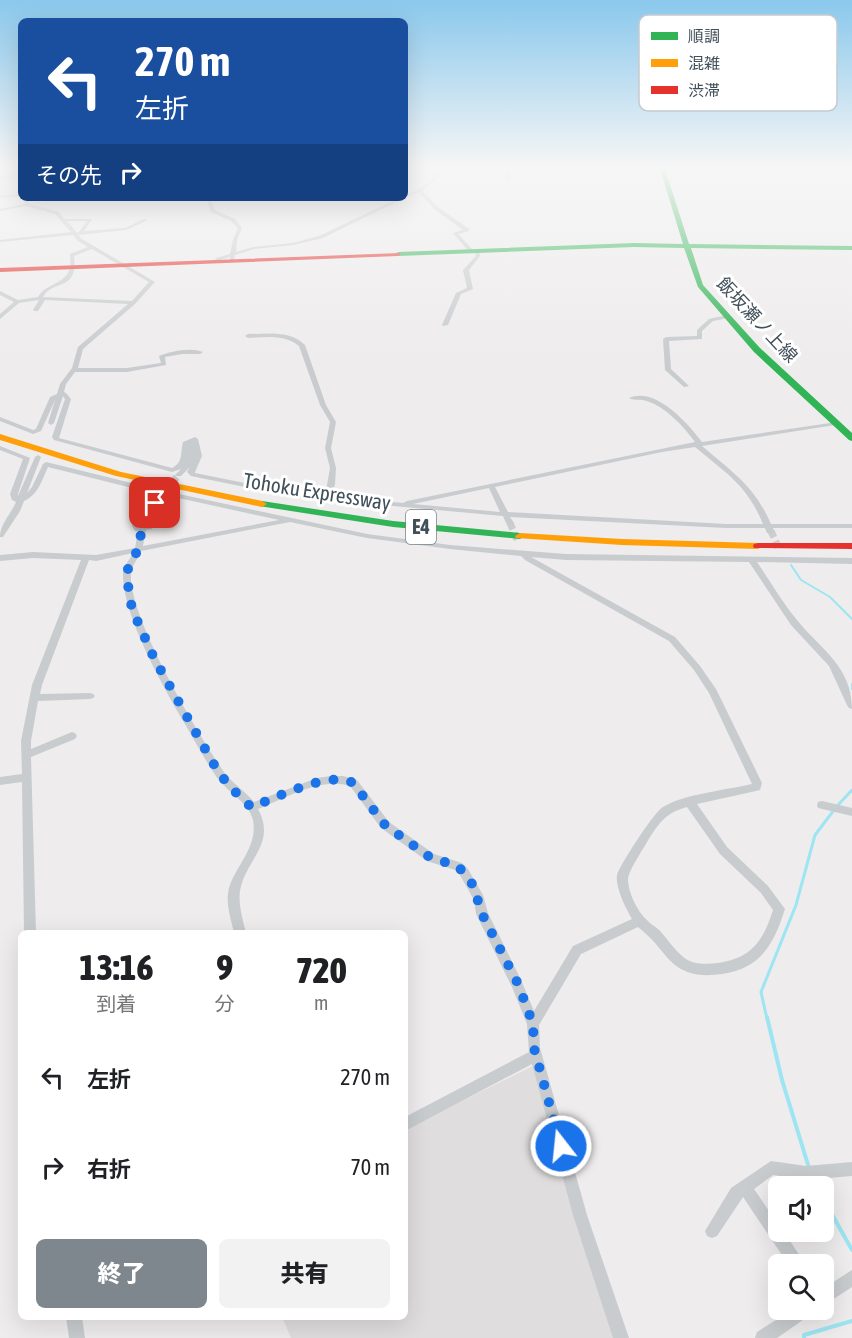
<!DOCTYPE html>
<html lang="ja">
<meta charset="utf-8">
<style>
:root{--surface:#fff;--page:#f2f2f2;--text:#202124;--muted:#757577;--accent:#7e878d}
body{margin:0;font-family:"Asap Condensed","Noto Sans JP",sans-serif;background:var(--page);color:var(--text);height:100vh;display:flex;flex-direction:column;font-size:22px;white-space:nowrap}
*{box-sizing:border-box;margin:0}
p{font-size:20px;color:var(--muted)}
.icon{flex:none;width:33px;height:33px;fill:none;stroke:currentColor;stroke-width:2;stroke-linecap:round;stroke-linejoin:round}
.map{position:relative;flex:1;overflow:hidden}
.panel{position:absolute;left:18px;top:930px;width:390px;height:390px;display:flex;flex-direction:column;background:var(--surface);border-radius:9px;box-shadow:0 6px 24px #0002}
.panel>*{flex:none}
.banner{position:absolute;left:18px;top:18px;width:390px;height:183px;border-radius:9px;box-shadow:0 6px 24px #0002;background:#1a4fa0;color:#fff;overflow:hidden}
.buttons{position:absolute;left:768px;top:1176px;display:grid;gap:12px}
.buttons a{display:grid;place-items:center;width:66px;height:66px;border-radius:9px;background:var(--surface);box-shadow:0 6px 24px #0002;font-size:30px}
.pin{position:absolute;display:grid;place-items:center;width:51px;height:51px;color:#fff;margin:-26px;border-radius:12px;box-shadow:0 3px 9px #0006}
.me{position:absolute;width:66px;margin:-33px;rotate:344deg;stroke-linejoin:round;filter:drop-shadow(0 0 4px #0008)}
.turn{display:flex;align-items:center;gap:21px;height:126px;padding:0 18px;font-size:27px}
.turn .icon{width:78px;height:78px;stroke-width:2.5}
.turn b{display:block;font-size:42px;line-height:51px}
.then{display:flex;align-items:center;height:57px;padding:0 18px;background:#0003;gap:12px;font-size:22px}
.eta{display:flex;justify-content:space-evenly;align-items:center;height:102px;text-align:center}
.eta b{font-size:36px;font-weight:800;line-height:42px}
.cta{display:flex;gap:12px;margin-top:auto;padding:12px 18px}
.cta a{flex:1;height:69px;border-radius:9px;background:var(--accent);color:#fff;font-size:24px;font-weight:800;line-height:69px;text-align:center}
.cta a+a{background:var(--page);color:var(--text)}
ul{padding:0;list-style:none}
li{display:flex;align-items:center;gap:18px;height:90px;padding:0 18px}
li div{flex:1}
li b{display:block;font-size:22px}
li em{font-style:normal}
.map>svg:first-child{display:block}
.education{fill:#dfddde}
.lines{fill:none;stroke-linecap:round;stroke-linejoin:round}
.stream-far2{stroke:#9de5f2;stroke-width:2}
.stream-far1{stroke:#9de5f2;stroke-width:3}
.stream{stroke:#9de5f2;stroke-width:4}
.street-tunnel{stroke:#cccdcf;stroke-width:7;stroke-dasharray:7 4;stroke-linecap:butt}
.street{fill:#c8ccce;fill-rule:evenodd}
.fast{fill:#30b455;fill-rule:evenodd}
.slow{fill:#ff9f0a;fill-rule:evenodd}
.jam{fill:#e5322d;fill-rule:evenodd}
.route{stroke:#1a73e8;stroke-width:10;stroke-dasharray:0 18}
.labels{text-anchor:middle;stroke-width:6;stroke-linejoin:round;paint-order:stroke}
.far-street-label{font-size:18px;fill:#42505a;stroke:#fff}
.shield{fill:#fff;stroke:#7b848c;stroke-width:1.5}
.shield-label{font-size:20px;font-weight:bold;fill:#42505a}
.street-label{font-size:21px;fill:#42505a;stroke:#fff}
.key{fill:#fff;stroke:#c6cace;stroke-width:1.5}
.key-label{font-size:16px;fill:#42505a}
</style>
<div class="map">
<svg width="852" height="1338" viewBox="0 0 852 1338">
<rect width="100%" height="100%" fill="#eeecec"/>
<path class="education" d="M533,1066L617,1338H291L282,1317H405V1129Z"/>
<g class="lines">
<path class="stream-far2" d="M791,565L801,580L830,597L852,619
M852,684V689"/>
<path class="stream-far1" d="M838,805L852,790
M767,1019L761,992L796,905L815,835L834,810"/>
<path class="stream" d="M767,1017L782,1080L809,1168
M813,1179L817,1186
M824,1200L852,1250
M804,1338V1335L852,1321"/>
<path class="street-tunnel" d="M164,490L179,475
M510,523L518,542
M771,531L780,551"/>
<path class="street" d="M444,169H448L422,191L438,207L469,229V231L458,234L474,251V253H470L453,233L463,230L434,209L419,192L404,198L323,238L293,245L254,249L235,255L234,260H230V257L220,260L218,263L214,262L216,258L230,254L233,240L238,228L231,221L211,212L206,198H210L215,210L235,219L242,228L237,240L236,252L253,247L293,243L319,236L399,198H405V195L422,188Z
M507,169H511L509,180L507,181L505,180Z
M21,173V175L0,179V177Z
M21,194V196L0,198V196Z
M25,198H29V204L59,212L64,219H92L84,231L125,228L144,219L148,220L126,230L78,235L82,239L155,282L135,304L83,349L78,368H127L161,363L159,356C171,351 191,347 203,352L200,354H182L165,357L166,365L127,372H75L66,384L64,392L66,393L71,399L59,438L172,468C184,462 180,452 183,442L195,437L198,439L202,456L195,472V473L294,493L323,495L327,485L330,468L325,448L330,422L320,405L299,346C285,334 265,337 248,338L245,336L248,334C267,334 290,330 305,345L326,405L336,422L331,448L336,468L335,485L329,496L403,503L407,501L695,442C683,426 667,408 647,401C641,399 635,401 629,398C655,386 688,423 702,442L837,422L838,423L835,425L702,446C732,472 754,485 771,524H852V528H773L774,531L770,533H767L765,528H726L510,517L514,523L510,525H507L503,516L294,497L191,476L187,472L190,467L181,476H177L175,475L181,469L172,472L54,440L52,437L65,399L63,396L54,423L51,425L48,423L55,400L41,431L33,434L0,421V417L33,430L36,429L50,397L57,394L60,384L72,368L78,347L128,304L45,300L38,311H34L33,310L39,300L19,303L0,319V314L14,302L0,295V291L18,300L38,297C46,283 65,285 70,268C71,264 70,258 70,254L88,247L78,241L73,235L0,242V240L71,232L55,214L27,206L0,211V209L25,204ZM67,221H87L79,232L77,233ZM92,249L149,282L132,301L43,297C54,278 78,293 74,256ZM695,447C726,473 747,485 763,524H726L508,512L495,487L662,452ZM489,488L500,512L413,504Z
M475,250H479L480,256L469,270L473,289L461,294L448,325L443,326L442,325L456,293L467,288L463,270L476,256Z
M727,315L730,317L729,318L713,321L702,331V339L669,341L671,369L689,386L684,387L665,370L663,339L666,337L697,336V330L709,319Z
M0,446L30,458L18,494V496L35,457L38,455L41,457L27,493L32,487L43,464L46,462L160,490L161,492L149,506L141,524L146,525C151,510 158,498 174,493L367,534L450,545L566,554L852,558V564L757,562C770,581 782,602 797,620C820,649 852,666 852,709L849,708L847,705L829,666L791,625L749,562L566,560L531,557L675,637L700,666L716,689L762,783L760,790L756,791L697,804L727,847L768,886L785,909C774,944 761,968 722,974C707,976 694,976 681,969C670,963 663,952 655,943C650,937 644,932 638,927L581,954L539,1025L540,1048L587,1215L629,1338H613L573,1215L532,1064L405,1131V1117L529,1052L527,1024L512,987L476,914L474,900L460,875L455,870L427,861L381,828L350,786C320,777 286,798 258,809C277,844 245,860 240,891C238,905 243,920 246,933H234C231,919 225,903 229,888C236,865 258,847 253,820C249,803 229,793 218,779C206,762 196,743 185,724C164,688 122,615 123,573C123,566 130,560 133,553L96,561L89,560L42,685L40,694L90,693L93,694L95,696L93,698L90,699L38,701L31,741V749L72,732L75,733L77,736L75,739L31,757L36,933H24L22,782L0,785V777L22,774L21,741L32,685L81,560L33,558L0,561V555L33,552L96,555L135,548L138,531H135L132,526L142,506L152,493L48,467C42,480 38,495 24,501L20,511L3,537H0C0,524 11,514 16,502L12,500L10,494L23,459L0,450ZM174,497L279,520L143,546L146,530L152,529C157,516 161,504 174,497ZM290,522L367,538L450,549L521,556L525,560L669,641L694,670L709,693L752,784C727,790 684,794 663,807C654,812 620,865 617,875C615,887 626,909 632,919L573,946L534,1011L521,980L488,913L483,895L468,869L462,863L434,854L389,822L357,780L343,776H331L317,778L254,802C245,791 232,783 224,772C198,734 127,616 131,572C132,565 139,558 141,551ZM687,807L720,854L761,893L773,910C763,941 752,958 718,963C707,964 695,965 686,959C676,952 669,941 661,932C657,927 651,925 647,920C637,911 628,892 628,879C629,870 642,851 647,842C659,823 665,813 687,807Z
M822,801L852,808V816L818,808L817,805L818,802Z
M771,1161L806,1166L852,1162V1176L806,1180L773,1175L754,1189L778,1224V1232H784L802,1259L804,1264H788L743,1197L717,1236L712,1238L707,1236L705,1231L731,1188Z
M852,1270V1287L829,1302L824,1304V1288Z
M792,1310H813L810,1315L777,1338H755L757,1332Z
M66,1317H82L85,1338H69Z"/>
<path class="fast" d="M660,169H665L689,244L852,246V250L691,248L703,285L760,348L852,433V441L849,440L754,352L698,287L684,248L634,247L398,256L395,254L398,252L634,243L683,244Z
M262,501L393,521L520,533L525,536L520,539L393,527L259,506V502Z"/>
<path class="slow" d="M0,434L121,472L262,501L267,504L262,507L116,476L0,440Z
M520,533L622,539L758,543L763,546L758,549L622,545L516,538L515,536Z"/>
<path class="jam" d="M400,253V255L398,256L0,272V268Z
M758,543H852V549L754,548L753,546L754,544Z"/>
</g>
<linearGradient id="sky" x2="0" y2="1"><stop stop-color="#8ac8ec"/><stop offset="0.47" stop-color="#f7f6f6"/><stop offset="1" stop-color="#f7f6f6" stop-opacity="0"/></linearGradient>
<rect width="852" height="356" fill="url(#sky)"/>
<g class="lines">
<path class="route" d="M155,503L144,523L135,557L128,568V585L132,609L154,658L213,763L228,785L251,807C277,798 329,770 353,783L385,825L431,858L458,866L473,885L482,914L518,984L533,1024L534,1048L561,1146"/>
</g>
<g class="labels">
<g class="far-street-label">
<text transform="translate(757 320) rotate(47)" y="6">飯坂瀬ノ上線</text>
</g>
<rect class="shield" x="406" y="510" width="30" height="34" rx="4.5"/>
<g class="shield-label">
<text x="421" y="534">E4</text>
</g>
<g class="street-label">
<text transform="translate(317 492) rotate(9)" y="7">Tohoku Expressway</text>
</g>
</g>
<rect x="639" y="15" width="198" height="96" rx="9" class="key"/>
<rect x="651" y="32" width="27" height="8" fill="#30b455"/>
<rect x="651" y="59" width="27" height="8" fill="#ff9f0a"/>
<rect x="651" y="86" width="27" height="8" fill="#e5322d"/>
<g class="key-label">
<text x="688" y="42">順調</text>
<text x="688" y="69">混雑</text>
<text x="688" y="96">渋滞</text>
</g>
</svg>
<div class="buttons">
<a><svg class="icon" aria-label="sound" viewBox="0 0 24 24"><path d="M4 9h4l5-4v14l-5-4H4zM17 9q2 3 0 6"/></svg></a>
<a><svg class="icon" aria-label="search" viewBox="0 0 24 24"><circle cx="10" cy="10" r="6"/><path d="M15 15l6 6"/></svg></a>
</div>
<div class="pin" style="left:155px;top:503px;background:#d93025"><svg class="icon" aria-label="arrive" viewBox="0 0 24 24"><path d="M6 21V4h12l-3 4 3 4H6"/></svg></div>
<svg class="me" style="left:561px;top:1146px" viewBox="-20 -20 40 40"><circle r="17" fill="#1a73e8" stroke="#fff" stroke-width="3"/><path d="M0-11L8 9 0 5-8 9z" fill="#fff"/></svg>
<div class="banner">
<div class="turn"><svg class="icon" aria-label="left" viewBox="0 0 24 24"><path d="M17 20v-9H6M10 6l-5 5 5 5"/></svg><div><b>270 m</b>左折</div></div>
<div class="then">その先<svg class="icon" aria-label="right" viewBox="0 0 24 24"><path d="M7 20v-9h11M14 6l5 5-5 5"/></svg></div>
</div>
<section class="panel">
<div class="eta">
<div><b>13:16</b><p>到着</p></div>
<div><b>9</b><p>分</p></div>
<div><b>720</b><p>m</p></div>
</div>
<ul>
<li><svg class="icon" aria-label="left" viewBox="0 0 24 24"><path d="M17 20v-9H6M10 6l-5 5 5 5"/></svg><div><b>左折</b></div><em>270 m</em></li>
<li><svg class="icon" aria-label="right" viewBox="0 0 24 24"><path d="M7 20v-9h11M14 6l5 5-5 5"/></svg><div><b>右折</b></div><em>70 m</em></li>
</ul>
<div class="cta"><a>終了</a><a>共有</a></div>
</section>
</div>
